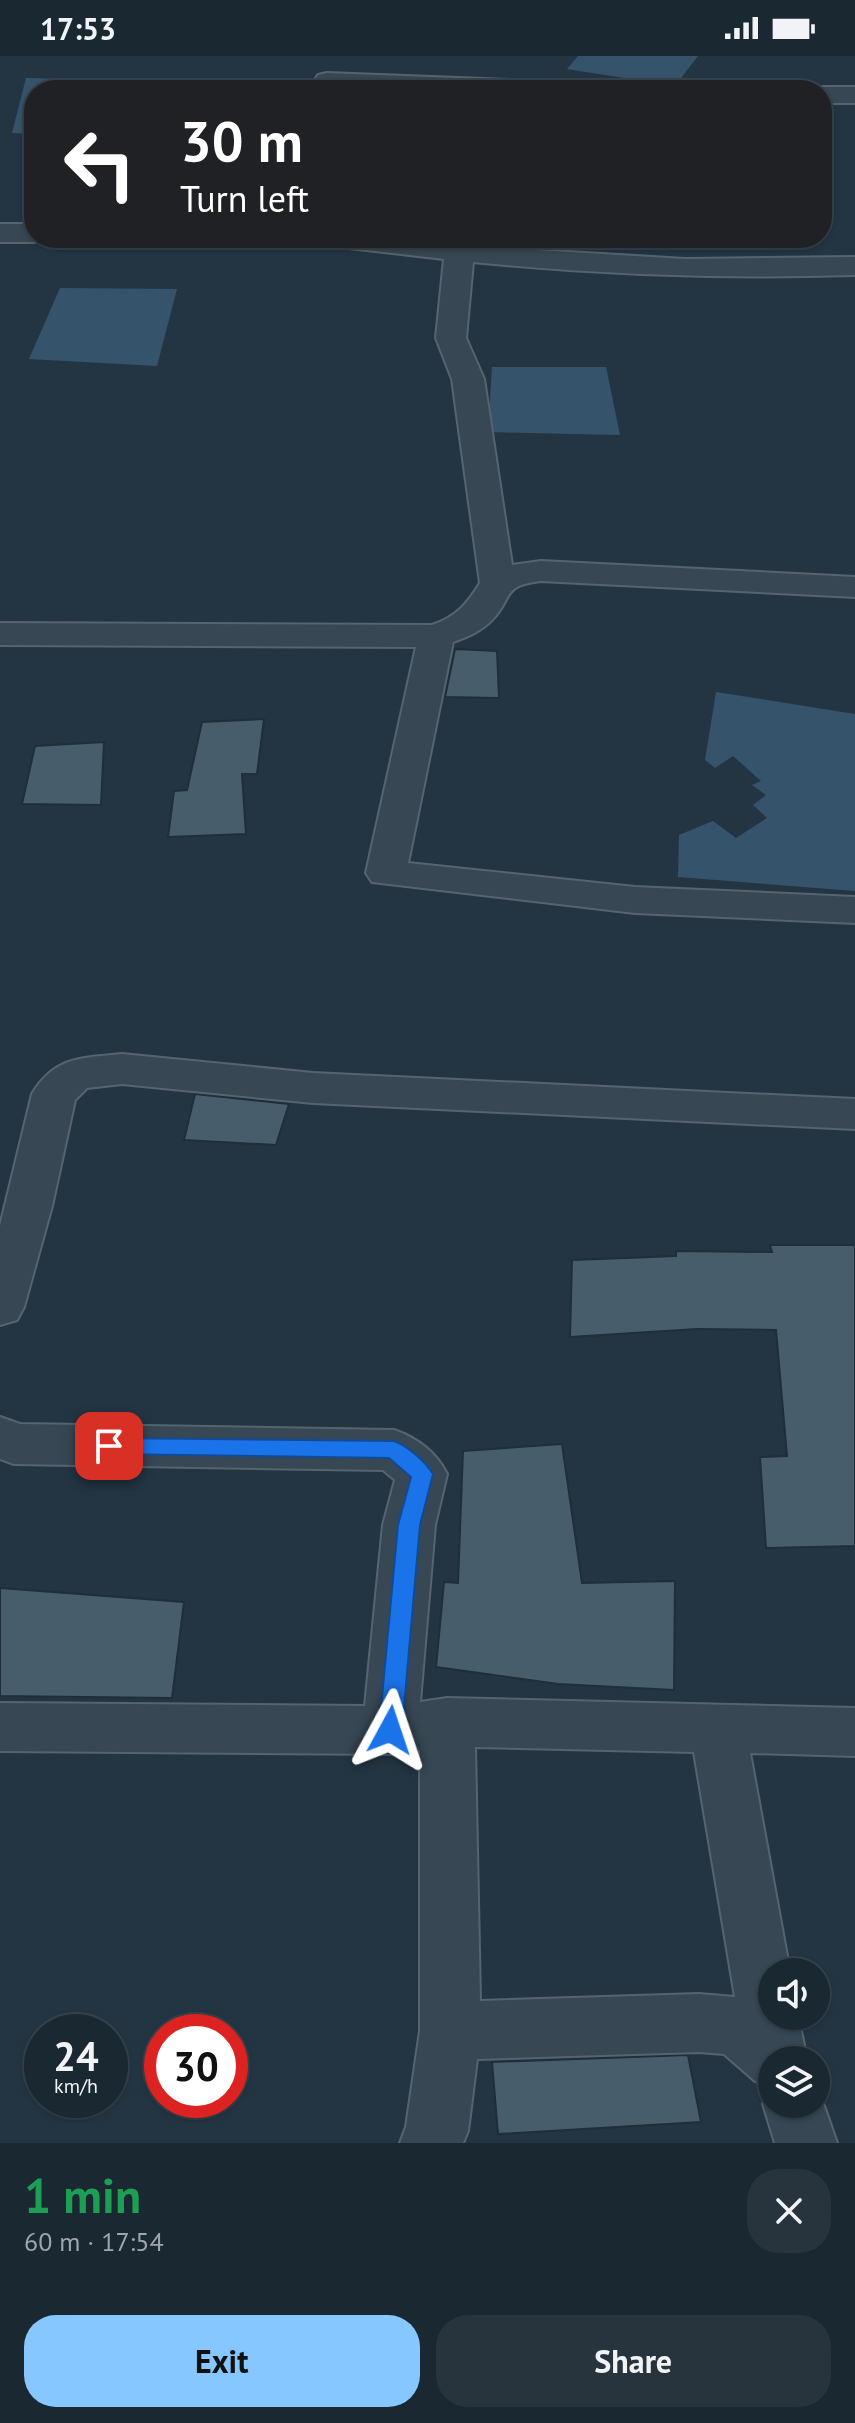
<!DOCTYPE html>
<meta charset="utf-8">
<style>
:root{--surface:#1a2832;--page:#27343e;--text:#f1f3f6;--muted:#9fa6ac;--line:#38444d;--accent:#87c7ff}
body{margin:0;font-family:"PT Sans",sans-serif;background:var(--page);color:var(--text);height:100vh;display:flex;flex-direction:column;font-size:30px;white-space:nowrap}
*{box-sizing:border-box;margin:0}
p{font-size:26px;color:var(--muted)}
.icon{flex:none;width:44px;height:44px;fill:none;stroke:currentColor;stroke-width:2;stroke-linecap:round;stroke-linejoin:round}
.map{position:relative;height:2087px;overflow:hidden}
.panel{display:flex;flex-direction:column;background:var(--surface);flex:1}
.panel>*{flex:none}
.top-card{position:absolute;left:24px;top:24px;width:808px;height:168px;border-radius:32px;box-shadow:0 2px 6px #0004,0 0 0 2px var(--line);background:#202124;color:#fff;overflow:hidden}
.controls{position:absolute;left:758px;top:1902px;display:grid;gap:16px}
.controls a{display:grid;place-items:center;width:72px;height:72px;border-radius:50%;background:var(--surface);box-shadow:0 2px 6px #0004,0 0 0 2px var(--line);font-size:40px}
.speed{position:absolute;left:24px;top:1958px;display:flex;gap:16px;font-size:40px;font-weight:700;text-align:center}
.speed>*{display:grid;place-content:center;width:104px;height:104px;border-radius:50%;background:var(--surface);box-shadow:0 2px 6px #0004,0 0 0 2px var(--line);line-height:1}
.speed small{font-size:20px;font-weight:400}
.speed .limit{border:12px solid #d22;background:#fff;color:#111}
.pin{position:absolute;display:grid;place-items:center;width:68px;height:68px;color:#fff;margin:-34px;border-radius:16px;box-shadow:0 4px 12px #0006}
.me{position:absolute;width:88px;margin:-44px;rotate:5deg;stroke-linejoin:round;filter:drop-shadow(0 0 6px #0008)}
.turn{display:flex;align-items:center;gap:28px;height:168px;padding:0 24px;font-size:36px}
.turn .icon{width:104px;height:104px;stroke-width:2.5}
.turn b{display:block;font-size:56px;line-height:68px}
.round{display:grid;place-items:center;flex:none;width:84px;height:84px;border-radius:32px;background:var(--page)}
.head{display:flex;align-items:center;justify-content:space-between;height:136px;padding:0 24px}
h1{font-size:48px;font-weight:800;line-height:60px;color:#1e9e55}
.action{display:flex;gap:16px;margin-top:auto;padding:16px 24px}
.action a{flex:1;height:92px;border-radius:32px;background:var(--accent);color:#111;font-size:32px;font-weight:800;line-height:92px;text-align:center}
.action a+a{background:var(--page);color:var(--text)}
.status{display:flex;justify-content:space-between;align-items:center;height:56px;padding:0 40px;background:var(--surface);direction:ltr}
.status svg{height:22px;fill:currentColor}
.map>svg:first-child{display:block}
.water{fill:#35546c}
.building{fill:#485d6c;stroke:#1e2e3a;stroke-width:2}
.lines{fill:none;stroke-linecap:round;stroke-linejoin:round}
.minor-casing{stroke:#556470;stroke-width:4}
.minor{fill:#374753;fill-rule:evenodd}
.route{fill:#1a73e8;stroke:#114b97;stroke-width:2}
</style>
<div class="status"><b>17:53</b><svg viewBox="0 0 49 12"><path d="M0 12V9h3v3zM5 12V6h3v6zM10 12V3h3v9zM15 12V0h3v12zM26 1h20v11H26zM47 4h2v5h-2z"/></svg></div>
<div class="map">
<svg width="855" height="2087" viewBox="0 0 855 2087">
<rect width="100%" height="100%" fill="#233543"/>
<path class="water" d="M578,0H698L675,30L567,13Z
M26,22L201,26L200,34H34V78L12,77Z
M60,232L177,233L157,310L29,303Z
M492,311H606L620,379L488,376Z
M716,636L855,658V835L678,821L679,779L713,765L736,782L767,762L753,749L766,739L752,729L761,725L733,700L715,712L705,704Z"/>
<path class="building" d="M455,593L497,595L499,642L445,641Z
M264,663L257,718H242L246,778L168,781L174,735L187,734L202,666Z
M104,686L101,749L22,748L35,690Z
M195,1038L289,1048L276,1089L184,1084Z
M770,1189H855V1490L766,1492L760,1401L787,1400L776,1274L697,1273L570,1281L572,1204L676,1200V1195L772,1196Z
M562,1388L582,1527L675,1525L674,1634L558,1628L436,1611L444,1526L458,1527L463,1395Z
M0,1532L184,1546L172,1642L0,1640Z
M688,1999L701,2066L498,2078L492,2006Z"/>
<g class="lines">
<defs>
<path id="minor" d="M327,17L561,26L570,28L574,34H358L318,31L314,25L318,19Z
M822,31H855V47H822V34H812Z
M0,168H34V182H45L34,186H0Z
M326,182H411L536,194L685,203L855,201V219C727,223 600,219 473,206L466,282L484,323L512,509L541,505L855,521V541L541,525C501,530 514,540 493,563C482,575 467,581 453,586L408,807L635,831L855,841V867L635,857L372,826L366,817L416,591L0,589V567L432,569C456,561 467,548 480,527L452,323L436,282L444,203L340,191L330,188Z
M122,998L313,1017L855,1043V1073L313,1047L122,1028L87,1032L75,1044L52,1150L24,1251L17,1264L0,1269V1170L32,1038C55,1000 82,1002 122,998Z
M0,1361L20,1368L394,1374C417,1382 436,1396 447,1418L435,1469L420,1646L447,1642L855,1652V1700L750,1697L790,1916H772V1960H798L807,2004H772V2048H816V2027L837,2087H775L763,2048L770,2031L755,2025L724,1998L699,1996L477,2003L468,2075L463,2087H400L406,2071L420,1975V1694L390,1698L0,1695V1647L365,1650L383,1469L395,1424L383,1414L14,1408L0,1403ZM475,1691L694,1696L735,1941L699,1938L480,1945Z"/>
</defs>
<use href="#minor" class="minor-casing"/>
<use href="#minor" class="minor"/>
</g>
<path class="route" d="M109,1382L394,1385C408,1390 426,1406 433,1418L420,1469L402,1674L398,1681L390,1684L382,1681L379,1674L398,1469L411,1421L389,1402L109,1398L102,1396L99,1390L102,1384Z"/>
</svg>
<div class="controls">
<a><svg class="icon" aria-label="sound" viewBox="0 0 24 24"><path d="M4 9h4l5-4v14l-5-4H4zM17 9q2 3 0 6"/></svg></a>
<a><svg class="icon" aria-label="layers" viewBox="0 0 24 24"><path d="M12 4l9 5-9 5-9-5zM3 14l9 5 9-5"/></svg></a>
</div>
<div class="speed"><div>24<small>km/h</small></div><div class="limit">30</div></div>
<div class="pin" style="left:109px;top:1390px;background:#d93025"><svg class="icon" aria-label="arrive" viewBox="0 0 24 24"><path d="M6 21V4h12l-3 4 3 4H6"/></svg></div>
<svg class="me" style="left:390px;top:1674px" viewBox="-20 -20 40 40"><path d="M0-17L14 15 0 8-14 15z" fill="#1a73e8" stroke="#fff" stroke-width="4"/></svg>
<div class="top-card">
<div class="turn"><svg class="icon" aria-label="left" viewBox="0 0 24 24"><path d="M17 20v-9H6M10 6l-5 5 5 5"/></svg><div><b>30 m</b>Turn left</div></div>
</div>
</div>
<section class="panel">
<div class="head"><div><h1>1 min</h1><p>60 m · 17:54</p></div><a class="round"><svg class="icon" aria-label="close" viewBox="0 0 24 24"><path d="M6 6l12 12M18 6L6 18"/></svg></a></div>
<div class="action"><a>Exit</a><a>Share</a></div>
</section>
